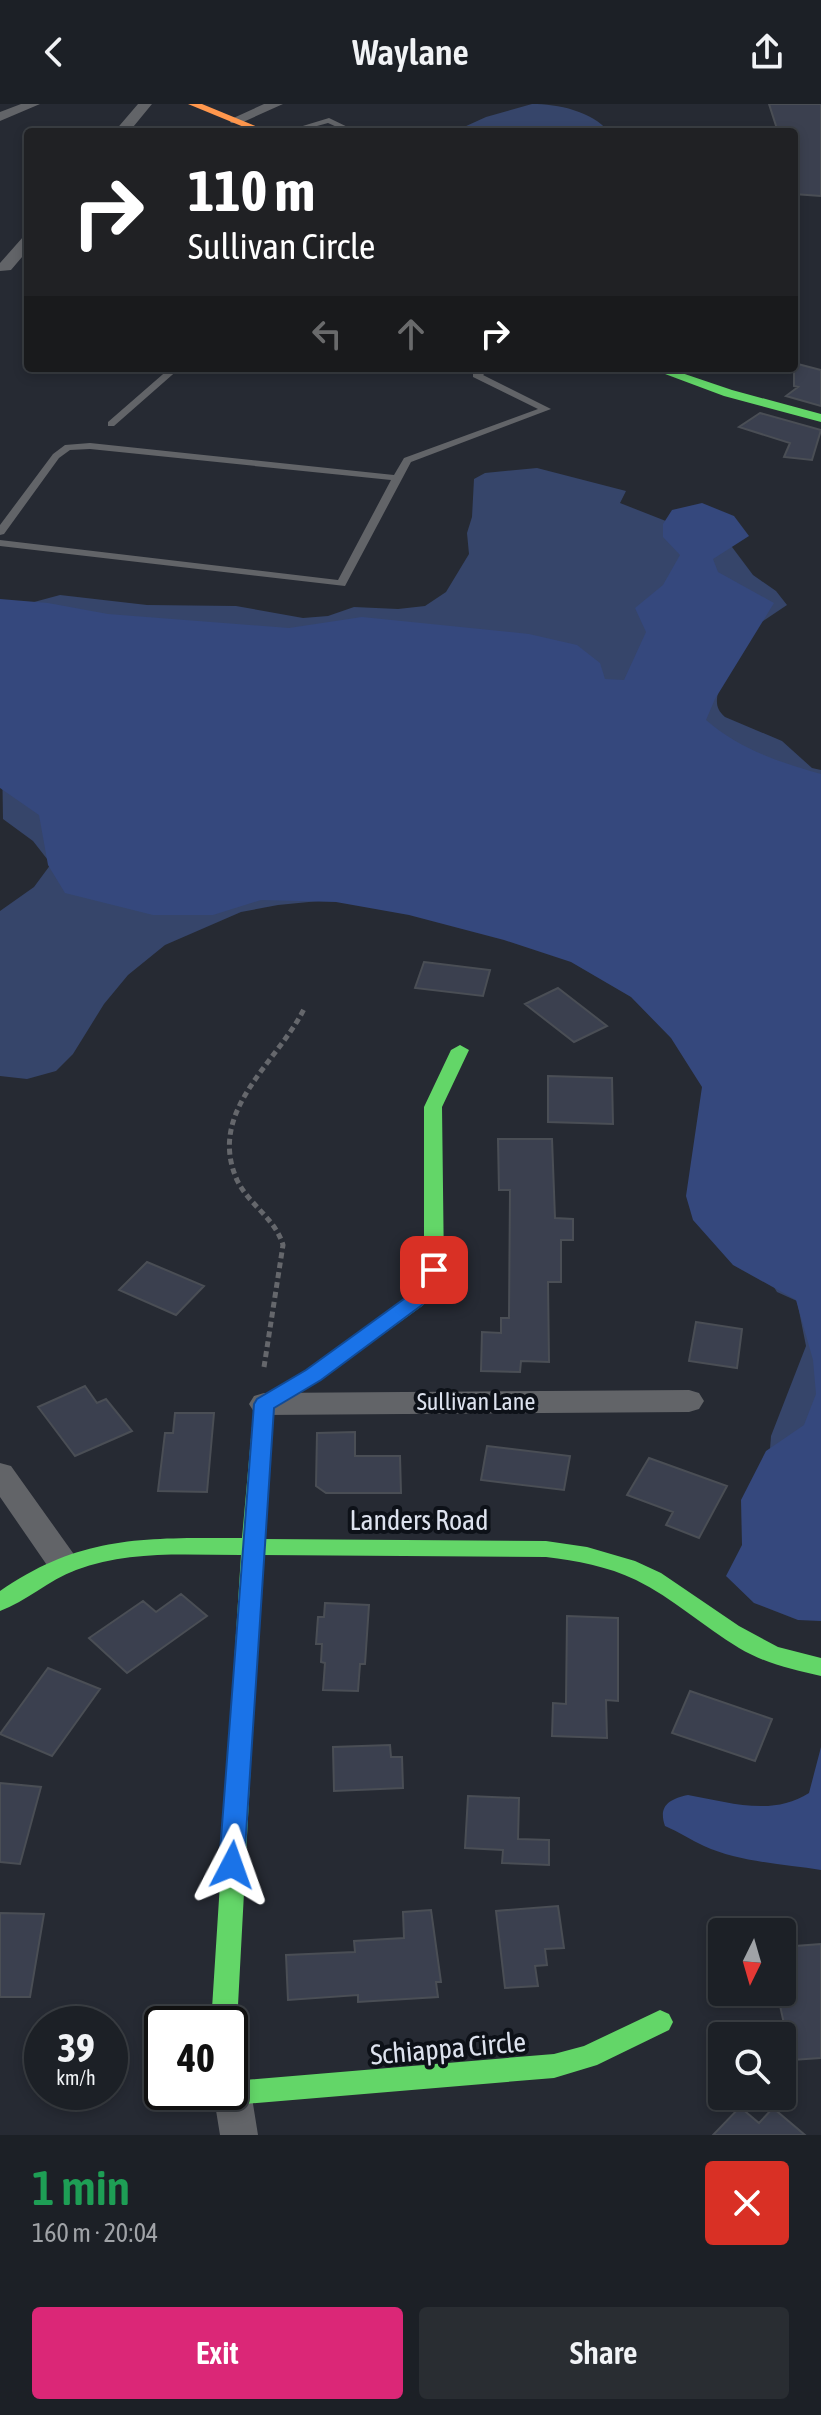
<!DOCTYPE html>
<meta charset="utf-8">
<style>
:root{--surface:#1c2026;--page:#292d32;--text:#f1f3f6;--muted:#a0a3a7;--line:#3a3e43;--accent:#db2777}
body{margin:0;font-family:"Asap Condensed",sans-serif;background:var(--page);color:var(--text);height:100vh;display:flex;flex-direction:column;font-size:30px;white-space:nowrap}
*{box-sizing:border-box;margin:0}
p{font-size:26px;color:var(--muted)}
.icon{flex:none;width:44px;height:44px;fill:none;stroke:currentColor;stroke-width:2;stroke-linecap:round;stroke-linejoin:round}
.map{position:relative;height:2031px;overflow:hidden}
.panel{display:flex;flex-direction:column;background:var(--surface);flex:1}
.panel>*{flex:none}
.banner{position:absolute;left:24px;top:24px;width:774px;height:244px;border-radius:8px;box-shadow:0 4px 12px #0003,0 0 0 2px var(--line);background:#202124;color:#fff;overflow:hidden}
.needle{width:52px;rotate:185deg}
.buttons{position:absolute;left:708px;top:1814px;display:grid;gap:16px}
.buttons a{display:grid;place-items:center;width:88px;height:88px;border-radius:8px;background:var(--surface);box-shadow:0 4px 12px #0003,0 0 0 2px var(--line);font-size:40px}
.speed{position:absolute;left:24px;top:1902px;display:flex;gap:16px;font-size:40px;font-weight:700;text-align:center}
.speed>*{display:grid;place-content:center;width:104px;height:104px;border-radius:50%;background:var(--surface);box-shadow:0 4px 12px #0003,0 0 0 2px var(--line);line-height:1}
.speed small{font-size:20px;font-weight:400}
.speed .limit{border:4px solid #111;border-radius:12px;background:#fff;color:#111}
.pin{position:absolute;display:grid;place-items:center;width:68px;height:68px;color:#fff;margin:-34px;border-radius:16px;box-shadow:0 4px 12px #0006}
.me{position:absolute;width:88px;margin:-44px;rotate:4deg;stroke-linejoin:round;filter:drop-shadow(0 0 6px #0008)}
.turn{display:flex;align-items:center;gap:28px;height:168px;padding:0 32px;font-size:36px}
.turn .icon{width:104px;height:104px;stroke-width:2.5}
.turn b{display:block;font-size:56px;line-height:68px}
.lanes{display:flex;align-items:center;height:76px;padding:0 32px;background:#0003;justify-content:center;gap:40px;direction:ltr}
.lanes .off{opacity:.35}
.round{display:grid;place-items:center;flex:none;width:84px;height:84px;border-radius:8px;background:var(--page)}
.summary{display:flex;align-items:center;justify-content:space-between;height:136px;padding:0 32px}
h1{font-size:48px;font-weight:600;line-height:60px;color:#1e9e55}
.action{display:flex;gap:16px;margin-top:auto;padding:16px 32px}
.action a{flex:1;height:92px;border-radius:8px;background:var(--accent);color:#fff;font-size:32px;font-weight:600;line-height:92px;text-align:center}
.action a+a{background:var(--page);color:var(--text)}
header{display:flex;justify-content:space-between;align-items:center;height:104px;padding:0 32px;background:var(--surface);font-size:36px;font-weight:600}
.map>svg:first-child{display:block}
.green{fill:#36456a}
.forest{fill:#35487d}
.building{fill:#3b404f;stroke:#4a4e55;stroke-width:2}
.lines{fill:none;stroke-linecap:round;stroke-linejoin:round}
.path{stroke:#65676c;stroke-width:5;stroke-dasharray:6 4;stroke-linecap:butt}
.lane{fill:#626468;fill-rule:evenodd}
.street{fill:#626468;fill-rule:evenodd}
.fast{fill:#63d668;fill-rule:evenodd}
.slow{fill:#ff974d;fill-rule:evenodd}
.route{fill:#1a73e8;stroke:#114b97;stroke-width:2}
.labels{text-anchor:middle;stroke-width:8;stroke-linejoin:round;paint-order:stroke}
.street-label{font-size:24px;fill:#dde2ee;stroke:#0d1118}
.near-street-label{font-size:28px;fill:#dde2ee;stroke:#0d1118}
</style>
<header><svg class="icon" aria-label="back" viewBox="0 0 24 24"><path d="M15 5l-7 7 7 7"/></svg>Waylane<svg class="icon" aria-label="share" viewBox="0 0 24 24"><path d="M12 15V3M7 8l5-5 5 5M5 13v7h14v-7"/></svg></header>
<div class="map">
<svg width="821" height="2031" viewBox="0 0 821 2031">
<rect width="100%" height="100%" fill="#262a33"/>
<path class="green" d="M532,0C558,0 592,7 609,28H453L486,13Z
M537,364L626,387L620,399L732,443L753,471L776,487L787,501L745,529L718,588C716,599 716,605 725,613L782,637L812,664L821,666V1414L772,1359L770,1345L771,1332L806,1242L797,1197L777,1188L763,1166L712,965L595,856L350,794L278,801L241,808L165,841L128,871L104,900L73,950L56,967L27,975L0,972V807L34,783L51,760L33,737L3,715L0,525L34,498L60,491L147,501L236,502L303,514L328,512L354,503L398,505L425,502L446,488L469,450L467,429L472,413L474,375L485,369Z"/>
<path class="forest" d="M702,399L734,412L749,432L713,455L718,468L774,499L715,595L706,616C739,645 779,658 821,670V1517L798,1516L754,1499L726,1472L742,1441L741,1396L766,1347L804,1321L816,1290L813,1256L796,1196L733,1161L693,1116L686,1092L702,983L671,934L631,893L571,858L504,836L409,811L336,798L261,796L213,811H153L65,789L48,761L39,711L0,684V495L48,499L108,510L289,524L362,513L529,530L577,541L600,559L605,575L624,576L646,528L635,504L663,481L680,451L663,433V420L672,406Z
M821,1643V1766C783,1760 739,1758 704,1742C691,1736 679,1728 665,1722C658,1702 669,1695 688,1691C728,1698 772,1713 809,1689Z"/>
<path class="building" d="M769,0H821V92L794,90V28H778Z
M794,259L821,266V302L786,292L798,283L794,282Z
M760,309L821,326L812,356L784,353L790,339L739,323Z
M424,858L490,866L483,892L415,884Z
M558,884L607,922L574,938L525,900Z
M548,972L612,974L613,1020L548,1018Z
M498,1035H552L555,1114L573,1115V1136H561V1178H548L549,1258L521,1257L520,1268L481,1267L482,1228L501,1229V1214H509L510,1086H499Z
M147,1158L204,1182L176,1211L119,1186Z
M696,1218L742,1225L737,1264L689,1257Z
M85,1282L97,1299L106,1295L132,1327L75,1352L38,1303Z
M175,1309H214L207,1388L158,1387L165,1329H173Z
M355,1328V1352H400L401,1389H326L316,1382L317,1329Z
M487,1342L570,1352L564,1386L481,1376Z
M649,1354L727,1382L699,1434L666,1421L673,1408L627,1391Z
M181,1490L207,1512L127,1569L89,1534L143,1497L156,1508Z
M325,1499L369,1501L365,1560H360L358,1587L323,1586L325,1559L321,1558L322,1540H316L318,1513H324Z
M567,1512L618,1514V1597L606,1596L607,1634L552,1632L553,1599L566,1600Z
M48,1564L100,1585L52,1652L0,1630Z
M690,1587L772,1615L755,1657L672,1629Z
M390,1641L391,1653H402L403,1684L334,1687L333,1643Z
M0,1679L41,1683L20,1760L0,1758Z
M468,1692L519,1694L518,1735L549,1736V1761L502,1759L503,1746L465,1744Z
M558,1802L564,1844L545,1845L547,1861L535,1862L538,1882L505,1884L496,1807Z
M431,1806L441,1878H436L438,1893L358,1898V1891L288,1896L286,1851L355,1848L354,1837L404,1834L403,1808Z
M0,1809L44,1810L30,1893H0Z
M821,1840V1954L792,1956L777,1888H782V1843Z
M740,2003L759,2019L773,2004L805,2031H713Z"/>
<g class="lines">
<path class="path" d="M264,1263L283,1141C275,1114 249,1101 237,1076C206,1006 278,959 305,903"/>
<path class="lane" d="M329,14L358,28H348L328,19L295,28H283Z
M170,264H180L114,322H108V318Z
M480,264H491L483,271L551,305L411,358L345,482L0,442V436L338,476L391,376L90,345L70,346L59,354L4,430L0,431V421L53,350L65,341L90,339L394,371L404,354L538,305L473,273V269Z"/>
<path class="street" d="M21,0H40L0,17V8Z
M138,0H152L129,28H114Z
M264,0H283L241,19H231L229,16Z
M28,131V146L11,166L0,167V159L23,133Z
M689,1286L699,1289L704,1297L699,1305L689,1308L264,1311L254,1308L249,1300L254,1292L264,1289Z
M0,1359L11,1362L73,1449L78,1458L73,1467L62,1470L51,1467L0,1393Z
M230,1958L243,1963L249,1975L258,2031H220L213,1988H230Z"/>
<path class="fast" d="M649,264H667L732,286L821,310V318L724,292Z
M460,941L469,946L442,1003L444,1166L436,1188L422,1202L320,1276L274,1304L263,1435L546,1437L587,1443L635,1457L661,1469L739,1522L778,1543L821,1554V1572C793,1566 764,1559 739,1544C704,1523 673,1494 636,1476C607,1462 577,1457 546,1453L262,1451L237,1920L230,1929V1920H211L241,1451C185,1451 129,1446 76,1466C49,1476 25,1498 0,1507V1487C82,1430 148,1434 242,1434L254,1300L257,1295L306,1266L408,1192L420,1180L424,1166V1003L451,946Z
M660,1906L669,1910L673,1918L669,1926L597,1961L554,1974L232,2001L223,1998L219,1989L230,1988L232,1977L554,1950L584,1942Z"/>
<path class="slow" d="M188,0H202L270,28H256Z"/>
</g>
<path class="route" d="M434,1160L444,1166L436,1188L422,1201L321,1276L274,1304L244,1761L240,1769L232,1772L223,1769L219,1761L254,1300L257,1295L306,1266L408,1192L420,1180L427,1161Z"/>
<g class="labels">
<g class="street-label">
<text x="476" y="1306">Sullivan Lane</text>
</g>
<g class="near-street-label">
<text x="419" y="1426">Landers Road</text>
<text transform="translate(448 1944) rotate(-5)" y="10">Schiappa Circle</text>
</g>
</g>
</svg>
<div class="buttons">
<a><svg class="needle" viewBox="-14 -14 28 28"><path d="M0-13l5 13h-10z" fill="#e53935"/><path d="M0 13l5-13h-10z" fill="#a0a3a7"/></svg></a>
<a><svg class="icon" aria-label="search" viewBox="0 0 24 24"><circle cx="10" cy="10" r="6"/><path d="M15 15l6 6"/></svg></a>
</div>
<div class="speed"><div>39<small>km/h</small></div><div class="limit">40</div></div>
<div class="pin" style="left:434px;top:1166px;background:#d93025"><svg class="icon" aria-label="arrive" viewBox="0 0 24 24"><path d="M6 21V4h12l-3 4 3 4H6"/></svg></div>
<svg class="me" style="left:232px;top:1761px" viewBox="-20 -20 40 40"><path d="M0-17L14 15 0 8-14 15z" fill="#1a73e8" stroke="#fff" stroke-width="4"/></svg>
<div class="banner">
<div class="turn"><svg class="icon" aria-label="right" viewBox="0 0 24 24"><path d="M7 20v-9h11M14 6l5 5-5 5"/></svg><div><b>110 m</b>Sullivan Circle</div></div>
<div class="lanes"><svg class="icon off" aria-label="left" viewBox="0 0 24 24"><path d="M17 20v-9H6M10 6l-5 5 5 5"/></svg><svg class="icon off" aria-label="ahead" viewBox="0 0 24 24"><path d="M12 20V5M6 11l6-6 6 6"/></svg><svg class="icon" aria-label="right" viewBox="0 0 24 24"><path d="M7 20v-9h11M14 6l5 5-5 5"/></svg></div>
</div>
</div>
<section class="panel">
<div class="summary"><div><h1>1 min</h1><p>160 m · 20:04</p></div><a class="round" style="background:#d93025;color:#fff"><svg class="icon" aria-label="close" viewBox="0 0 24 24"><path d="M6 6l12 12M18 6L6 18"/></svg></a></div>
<div class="action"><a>Exit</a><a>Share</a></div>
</section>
